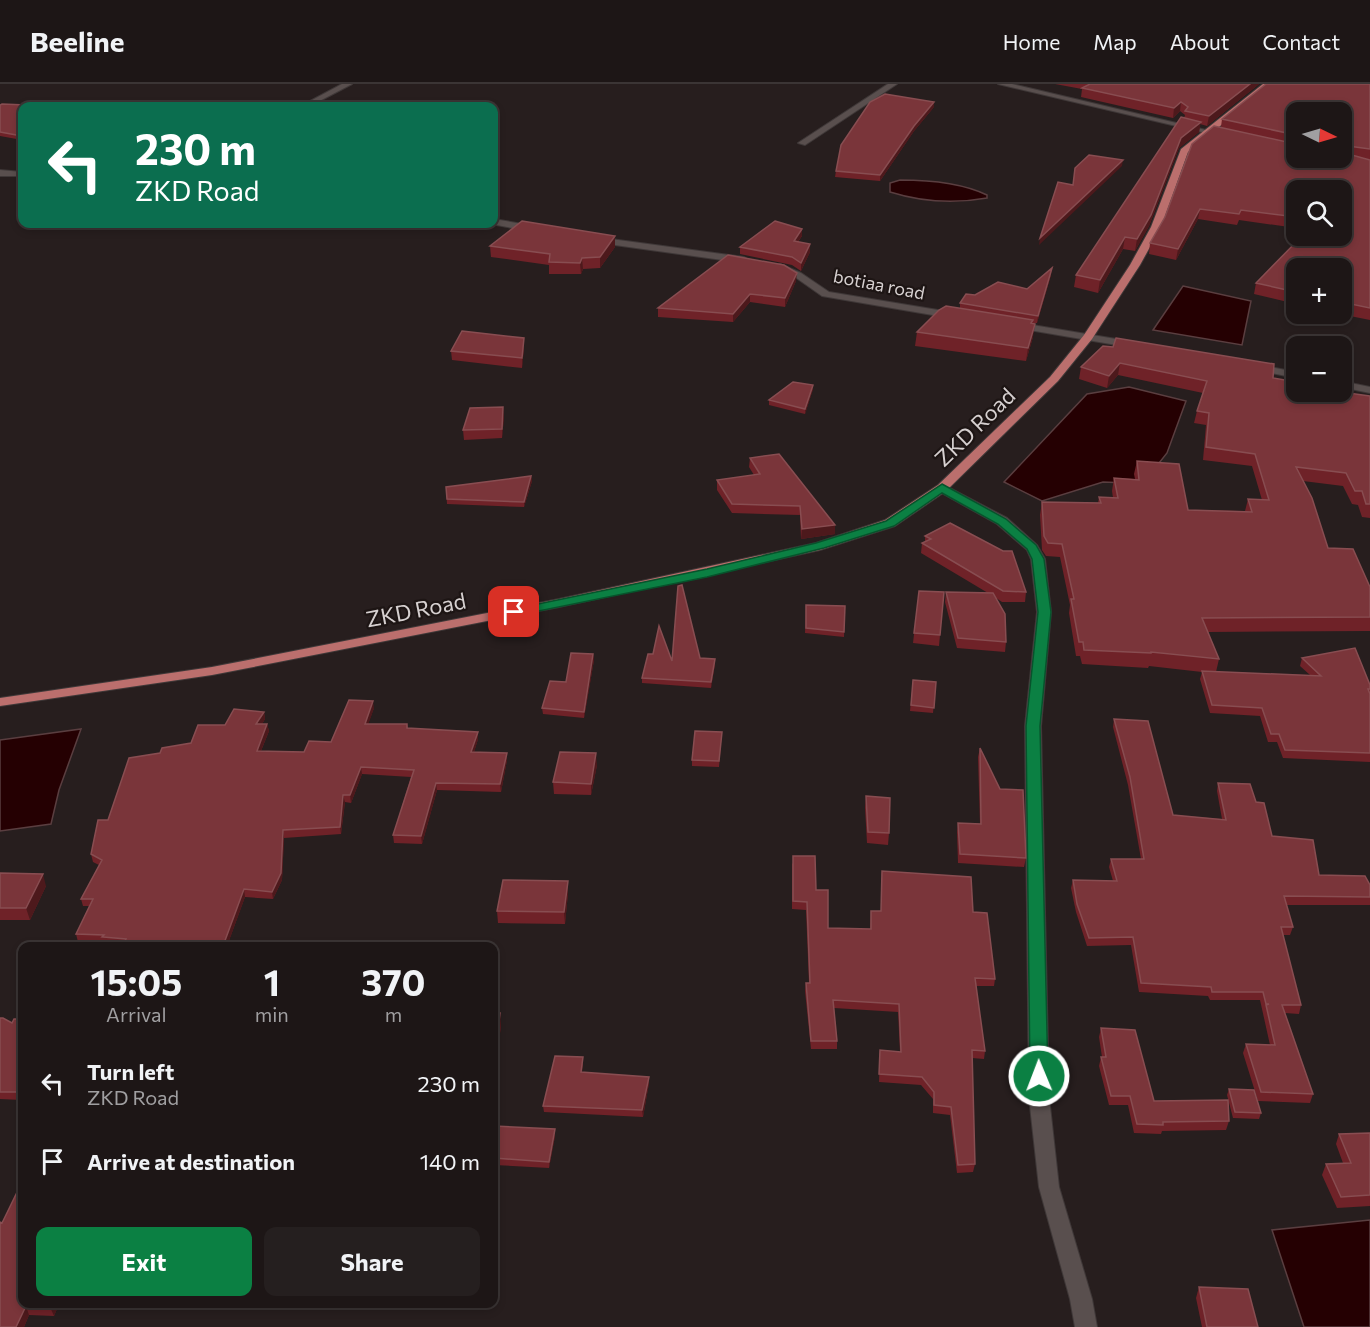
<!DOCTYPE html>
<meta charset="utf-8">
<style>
:root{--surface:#1d1616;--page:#251f1f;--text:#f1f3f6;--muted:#a09fa1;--line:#3b3535;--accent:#0b8043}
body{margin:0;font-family:Commissioner,sans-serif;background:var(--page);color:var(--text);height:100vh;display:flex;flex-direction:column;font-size:22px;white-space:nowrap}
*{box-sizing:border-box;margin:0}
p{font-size:20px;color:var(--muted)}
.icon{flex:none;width:33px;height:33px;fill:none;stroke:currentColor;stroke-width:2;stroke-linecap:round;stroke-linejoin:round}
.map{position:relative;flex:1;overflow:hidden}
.sheet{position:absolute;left:18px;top:858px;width:480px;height:366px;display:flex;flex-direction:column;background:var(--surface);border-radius:12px;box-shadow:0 3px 9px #0003,0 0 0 2px var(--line)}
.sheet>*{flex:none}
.banner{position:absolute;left:18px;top:18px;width:480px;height:126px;border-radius:12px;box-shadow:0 3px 9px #0003,0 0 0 2px var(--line);background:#0b6e4f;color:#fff;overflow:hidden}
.needle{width:39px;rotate:95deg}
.tools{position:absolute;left:1286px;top:18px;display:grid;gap:12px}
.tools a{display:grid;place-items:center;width:66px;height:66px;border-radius:12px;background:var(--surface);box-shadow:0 3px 9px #0003,0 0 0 2px var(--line);font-size:30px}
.pin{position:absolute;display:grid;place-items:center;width:51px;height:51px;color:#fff;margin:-26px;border-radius:12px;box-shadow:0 3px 9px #0006}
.me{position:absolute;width:66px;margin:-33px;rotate:359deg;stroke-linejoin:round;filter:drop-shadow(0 0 4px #0008)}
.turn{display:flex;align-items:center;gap:21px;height:126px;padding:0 18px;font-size:27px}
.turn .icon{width:78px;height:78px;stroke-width:2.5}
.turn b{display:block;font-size:42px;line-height:51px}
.eta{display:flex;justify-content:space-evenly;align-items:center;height:102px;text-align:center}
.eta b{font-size:36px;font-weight:700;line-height:42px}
.cta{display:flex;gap:12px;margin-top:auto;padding:12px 18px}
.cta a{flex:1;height:69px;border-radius:12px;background:var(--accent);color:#fff;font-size:24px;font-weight:700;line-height:69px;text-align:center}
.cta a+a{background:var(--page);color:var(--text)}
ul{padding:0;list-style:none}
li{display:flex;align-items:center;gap:18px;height:78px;padding:0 18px}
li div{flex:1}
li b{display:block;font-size:22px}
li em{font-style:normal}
header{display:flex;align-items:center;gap:36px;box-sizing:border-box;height:84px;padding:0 30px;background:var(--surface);border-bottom:2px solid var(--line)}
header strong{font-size:28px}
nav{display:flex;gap:33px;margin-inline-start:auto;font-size:21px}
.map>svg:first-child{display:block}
.water{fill:#250002;stroke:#5a3e40;stroke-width:1.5}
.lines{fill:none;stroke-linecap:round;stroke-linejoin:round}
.street-casing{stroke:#3f3838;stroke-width:2}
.primary-casing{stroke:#3f3838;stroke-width:2}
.street{fill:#594f4e;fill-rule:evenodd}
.primary{fill:#bb6f6d;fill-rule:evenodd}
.wall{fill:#6f2228;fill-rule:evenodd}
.shaded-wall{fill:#4d191c}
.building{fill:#7a353a;stroke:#884d51;stroke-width:1.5}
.route{fill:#0b8043;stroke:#07532c;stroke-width:1.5}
.labels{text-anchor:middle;stroke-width:4.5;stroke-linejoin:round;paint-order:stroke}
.far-street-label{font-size:18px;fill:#d6d0d0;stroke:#1d1514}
.street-label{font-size:22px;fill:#d6d0d0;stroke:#1d1514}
</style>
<header>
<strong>Beeline</strong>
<nav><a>Home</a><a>Map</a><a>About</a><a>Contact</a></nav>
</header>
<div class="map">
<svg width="1370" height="1243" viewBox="0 0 1370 1243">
<rect width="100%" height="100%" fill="#271e1e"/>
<path class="water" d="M900,96C927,96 962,99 987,111V114C954,120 922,118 890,108V99Z
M1183,202L1251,217L1242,261L1153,246Z
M1129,303L1186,317L1167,369L1148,393L1127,399L1103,398L1042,417L1004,398L1087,310Z
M81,645L59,706L51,740L0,747V656Z
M1370,1136V1243H1304L1272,1146Z"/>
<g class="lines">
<defs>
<path id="street" d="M342,0H352L310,22H301Z
M888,0H897L805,61L798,59Z
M998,0H1012L1227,51L1223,53Z
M0,86L22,88V92H0Z
M494,135L534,142L539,145L534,148L491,140H494Z
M596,153L744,173L749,176L744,179L593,158L591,156Z
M780,180L801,189L829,208L956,229L961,232L956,235L822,212L795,193L777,185V181Z
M1015,238L1134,258L1139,261L1134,264L1011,243L1010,241Z
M1255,280L1296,288V294L1251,285L1250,283Z
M1341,297L1370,303V309L1341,303Z
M942,400L1007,434L1037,461L1045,475L1051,528L1041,642L1049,1013L1059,1103L1092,1215L1097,1243H1075L1070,1215L1039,1103L1029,1013L1025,642L1037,528L1031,475L1027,466L997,440L938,407L936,404Z"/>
<path id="primary" d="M1263,0H1272L1188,68L1161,143L1140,181L1092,255L1058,297L946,407L895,442L820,466L559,523L212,591L0,622V614L212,583L559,515L816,459L885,436L938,401L1050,293L1084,251L1130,181L1151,143L1181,65Z"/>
</defs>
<use href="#street" class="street-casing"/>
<use href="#primary" class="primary-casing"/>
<use href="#street" class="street"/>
<use href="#primary" class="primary"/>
</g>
<path class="wall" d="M1055,0H1259L1207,42L1200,40L1199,48L1179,64L1149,142L1135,167L1123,165L1098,209L1074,203L1076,191L1184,34L1185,31L1180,27L1173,34L1081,13L1082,5Z
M1370,0V236L1340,230H1341V184H1296V220L1254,210L1256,199L1341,152L1296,106V144L1239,136L1237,141L1198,135L1176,176L1149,170L1150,159L1221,43L1222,35ZM1296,28L1341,74H1296Z
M0,21L22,22V56L0,52Z
M934,23L914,47L880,97L835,93L836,87Z
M802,145V152L798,158L810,160V168L801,187L792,181L740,170V163Z
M490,162L615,163L600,184L583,185L581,190H549V181L491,173Z
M1051,191L1037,239H1033V253L1026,277L915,262L917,248L960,224V219L975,211L1027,205Z
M796,197L785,223L750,218L733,238L658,233V224Z
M1103,262L1273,294L1296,308L1370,312V434L1362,433L1358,421L1352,420L1343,402L1303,397L1328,464L1370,503V547L1208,548L1219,575L1216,588L1310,591L1300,582L1302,574L1370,601V678L1283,674L1277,658H1268L1260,632L1210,629L1200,595L1202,588L1149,582L1148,584L1082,580L1080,572H1076L1069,529L1070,521L1060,473L1046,472L1042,466L1040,431L1042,418L1098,419L1099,413L1113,414L1112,407L1114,394L1135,395L1134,390L1137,377L1188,426L1245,427L1248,415L1262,416L1252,382L1203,376L1206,341L1194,339L1197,327L1203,309L1118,291L1107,304L1079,295L1081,283Z
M524,263L522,284L452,276L451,267Z
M813,305L805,330L769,321V316Z
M504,333L502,354L464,356L463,346Z
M750,374L835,450L801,455L800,431L732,429L717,406V396L754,391L749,383Z
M531,392L532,397L524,423L447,420L446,403Z
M925,452L1026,508L1025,518H1002L996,514L1006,558L1005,568L957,564L945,518L946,508L988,509L921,469L922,459L925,458Z
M919,507L944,508L939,562L913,559Z
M806,521L845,522L844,553L805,549Z
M593,570L594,576L584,634L543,630L542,624L566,598Z
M700,574L715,580L711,604L642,599V594L672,577Z
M913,596L936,598L933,629L910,627Z
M374,624L368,640H407L408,644L478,648V655L474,668L507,676L501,708L437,706L422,760L394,759L393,751L411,693L362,690L351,719L345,718L341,750L284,754L282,796L273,815L245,813L227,862H126L105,861L104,859L78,858L76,850L89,822H83L81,815L99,781L93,778L91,770L108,736L160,669L191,659L225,641L264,628L265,635L262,640H267L269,647L261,667L304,668L331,658Z
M1114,635L1173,731L1222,735L1217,707L1218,699L1256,718L1272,752L1319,791L1370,801V821H1286L1293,843L1290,851H1283L1301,921L1299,930L1285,929L1313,1010L1310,1019L1258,1017L1243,969L1246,960L1270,961L1260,916H1210L1208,912L1139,908L1131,861L1087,862L1076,828L1071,804L1073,796L1113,797L1109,783L1111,775H1141L1128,701L1113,643Z
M722,648L719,683L692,682V676Z
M980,664L1026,774L1024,783L958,779L957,748L958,739L980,740L978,673Z
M597,681L591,711L554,710L553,698Z
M866,712L889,749L888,761L867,759L865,724Z
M792,779L816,806L828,844L870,845L871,827L973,828L995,895L994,902H976L985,967L984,975L972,974L975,1080L973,1088L957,1089L950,1031L933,1029V1015L921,1001L879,998L880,966L900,968L898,928L834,924L837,957V965H811L805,907L806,899H809L806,826L792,825Z
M0,789L46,802L30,836H0Z
M568,797V809L565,840L498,839L497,827Z
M494,929L501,941L496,982H494Z
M0,934L12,939L22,935V1016L0,1015Z
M1101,944L1154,1017L1229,1037L1226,1046L1162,1047L1161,1050L1134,1049L1128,1021H1109L1099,982L1101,973H1102L1099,953Z
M583,979L582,988L649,999L643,1033L544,1028L543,1022Z
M1229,1005L1261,1029L1259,1035L1233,1034L1227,1011Z
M494,1042L555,1052L549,1084L494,1081Z
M1370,1049V1122L1337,1124L1322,1091L1326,1080L1343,1079L1336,1060L1339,1050Z
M1199,1203L1258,1243H1202L1196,1214Z
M22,1220H59L54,1232L29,1231L24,1243Z"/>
<path class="shaded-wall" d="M1250,0H1259L1207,42L1209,32Z
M934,18V23L914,47L880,97V91L914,42Z
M1181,18L1180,27L1173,34L1174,24Z
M1201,38L1199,48L1179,64L1149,142L1135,167L1137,155L1181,54Z
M1123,76L1122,82L1039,161L1040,154Z
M1200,125L1198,135L1176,176L1178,165Z
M802,145V152L793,164L794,157Z
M615,152V163L600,184V173Z
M1125,153L1123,165L1098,209L1100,196Z
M810,160V168L801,187V179Z
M582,174L583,185L581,190L580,179Z
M1052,184L1051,191L1037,239L1038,232Z
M797,189L796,197L785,223V214Z
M750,210V218L733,238V230Z
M1035,240L1033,253L1026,277L1028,264Z
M524,254V263L522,284V274Z
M1120,279L1118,291L1107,304L1109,292Z
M813,301V305L805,330V325Z
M503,323L504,333L502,354V345Z
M531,392L532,397L524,423V418Z
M835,441V450L801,455L802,445Z
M593,570L594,576L584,634V628Z
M715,575V580L711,604V598Z
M373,617L374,624L366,647L365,640Z
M264,628L265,635L258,647L256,640Z
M267,640L269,647L258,674L257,667Z
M478,648V655L472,675L471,668Z
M507,669V676L501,708L500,700Z
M596,669L597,681L591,711V700Z
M361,683L362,690L351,719L350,711Z
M436,699L437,706L422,760L421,752Z
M343,711L345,718L341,750L340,743Z
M283,746L284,754L282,796L273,815L272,808Z
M43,790L46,802L30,836L26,824Z
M568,797V809L565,840L564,828Z
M244,805L245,813L227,862H223Z
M500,929L501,941L496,982L495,970Z
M649,993V999L643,1033L642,1026Z
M555,1045V1052L549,1084V1078Z
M52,1220H59L54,1232L50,1223Z
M26,1222L29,1231L24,1243H16Z"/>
<path class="building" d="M1090,0H1250L1209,32L1185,27L1188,23L1181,18L1174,24L1082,4Z
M1266,0H1370V65L1341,61V28H1296V51L1222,35Z
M885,10L934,18L914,42L880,91L836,87L841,61L870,18Z
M2,20L51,22H22V52L0,48V21Z
M1181,33L1201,38L1181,54L1151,131L1137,155L1125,153L1100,196L1076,191Z
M1214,42L1296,60V74H1341V68L1370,76V224L1341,218V184H1296V208L1256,199L1302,152H1341V106H1296V133L1241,126L1239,130L1200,125L1178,165L1150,159L1165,133L1192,60Z
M1089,71L1123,76L1040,154L1058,98L1073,101L1075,84Z
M522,137L615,152L600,173L582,174L580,179L549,178L550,170L490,162Z
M775,137L802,145L794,157L810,160L801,179L792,173L740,163Z
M728,171L784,181L797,189L785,214L750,210L733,230L658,224Z
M1052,184L1038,232L960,219L966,210L975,211L998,198L1027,205Z
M946,222L1033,236L1031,239L1035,240L1028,264L917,248L939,226Z
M462,247L524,254L522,274L451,267Z
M1116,254L1274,280L1273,294L1296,298V308H1341L1370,312V420H1366L1362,407H1355L1346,389L1296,383L1312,414L1328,464L1353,465L1370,503V533L1202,534L1219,575L1151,568V569L1084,566L1083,558H1079L1071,515H1074L1062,460L1048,459L1044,452L1042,418L1101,419L1099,413L1118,414L1114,394L1139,396L1137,377L1179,380L1188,426L1252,428L1248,415L1269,416L1255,370L1206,363L1209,329L1197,327L1207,297L1120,279L1109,292L1081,283L1103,262L1113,263Z
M793,298L813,301L805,325L769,316Z
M503,323L502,345L463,346L470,324Z
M779,370L835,441L802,445L800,422L732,420L717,396L760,390L750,374Z
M531,392L524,418L447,415L446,403Z
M950,439L1003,467H1012L1026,508L1003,507L922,459L931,455L925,452Z
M682,501L700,574L715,575L711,598L642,594L648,570H653L659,542L672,577L678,502Z
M919,507L944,508L940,551L914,549Z
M946,508L993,509L1005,530L1006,558L958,554Z
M806,521L845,522L844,548L806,544Z
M1355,564L1370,601V605H1368L1370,610V669L1285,666L1279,650H1271L1262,624L1212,621L1202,587L1321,592L1302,574Z
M571,569L593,570L584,628L542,624L550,597L566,598Z
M913,596L936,598L934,624L911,621Z
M349,616L373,617L365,640H407V644L478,648L471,668L507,669L500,700L436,699L421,752L393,751L414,686L361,683L350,711H343L340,743L283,746L281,789L272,808L244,805L223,862H152L153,859L125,857L126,855L102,853L104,851L76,850L93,815H81L102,776L91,770L98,736H108L129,674L160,669L162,664L191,659L198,641H225L234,625L264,628L256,640H267L257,667L304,668L309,657L331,658Z
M1114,635L1148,637L1173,731L1226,736L1218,699L1250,700L1256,718L1264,719L1272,752L1313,756L1319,791L1365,792L1370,801V813L1284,812L1293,843H1281L1301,921H1282L1313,1010L1261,1008L1246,960L1275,961L1266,921L1269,920H1266L1263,908H1212L1211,903L1141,899L1133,853L1089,854L1077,820L1073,796L1117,797L1111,775H1144L1130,693Z
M695,647L722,648L719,677L692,676Z
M980,664L1000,705L1023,706L1026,774L960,770L958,739L981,740Z
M560,668L596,669L591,700L553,698Z
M866,712L890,714L889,749L868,748Z
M793,772H815L816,806H828V844L871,845V827H881L882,787L971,793L973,828L987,829L995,895L975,894L985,967L972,966L975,1080L958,1081L951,1023L934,1021V1008L922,993L879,990L880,966L901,968L899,920L833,916L837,957H811L806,899H810L807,818L793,817Z
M0,789L43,790L26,824H0Z
M503,796L568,797L564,828L497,827Z
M494,929H500L495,970H494Z
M0,934H3L12,939L14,935H22V1008H0Z
M1101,944L1135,946L1154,1017L1228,1016L1229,1037L1163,1038V1041L1137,1040L1130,1012H1111L1101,973H1106Z
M555,972L583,973L581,988L649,993L642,1026L543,1022Z
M1229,1005L1254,1006L1261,1029L1235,1028Z
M494,1042L555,1045L549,1078L494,1074Z
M1370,1049V1111L1341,1113L1326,1080L1351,1079L1339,1050Z
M22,1098V1220H52L50,1223L26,1222L16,1243H0V1138L2,1139Z
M1199,1203L1248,1205L1258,1243H1207Z"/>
<path class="route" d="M942,400L1006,435L1036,461L1044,475L1051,528L1040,642L1048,992L1045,996L1039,998L1032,996L1030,992L1026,642L1038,528L1032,475L1027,465L998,440L942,409L894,442L824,464L707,493L514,532L507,528L514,525L707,485L816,459L886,437Z"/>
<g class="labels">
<g class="far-street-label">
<text transform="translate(879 201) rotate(11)" y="6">botiaa road</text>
</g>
<g class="street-label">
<text transform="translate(975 343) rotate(-44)" y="8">ZKD Road</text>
<text transform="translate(416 526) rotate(-11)" y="8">ZKD Road</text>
</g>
</g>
</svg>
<div class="tools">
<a><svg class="needle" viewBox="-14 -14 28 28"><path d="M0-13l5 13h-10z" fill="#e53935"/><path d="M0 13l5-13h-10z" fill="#a09fa1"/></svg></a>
<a><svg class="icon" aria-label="search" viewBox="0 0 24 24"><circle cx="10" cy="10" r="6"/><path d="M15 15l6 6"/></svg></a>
<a>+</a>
<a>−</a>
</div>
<div class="pin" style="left:514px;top:528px;background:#d93025"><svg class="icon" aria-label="arrive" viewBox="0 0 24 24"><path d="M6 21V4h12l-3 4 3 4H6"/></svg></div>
<svg class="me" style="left:1039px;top:992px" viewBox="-20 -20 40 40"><circle r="17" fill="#0b8043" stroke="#fff" stroke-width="3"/><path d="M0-11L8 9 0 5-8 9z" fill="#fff"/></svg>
<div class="banner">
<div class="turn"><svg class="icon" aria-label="left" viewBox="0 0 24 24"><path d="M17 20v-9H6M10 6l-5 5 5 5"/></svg><div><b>230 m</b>ZKD Road</div></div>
</div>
<section class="sheet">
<div class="eta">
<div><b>15:05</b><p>Arrival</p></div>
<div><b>1</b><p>min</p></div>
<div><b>370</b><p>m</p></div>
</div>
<ul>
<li><svg class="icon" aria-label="left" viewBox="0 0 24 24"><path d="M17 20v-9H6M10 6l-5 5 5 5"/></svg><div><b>Turn left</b><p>ZKD Road</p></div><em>230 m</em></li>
<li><svg class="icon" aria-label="arrive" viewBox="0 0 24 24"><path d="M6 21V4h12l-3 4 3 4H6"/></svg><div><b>Arrive at destination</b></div><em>140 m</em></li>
</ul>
<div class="cta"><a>Exit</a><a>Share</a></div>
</section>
</div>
